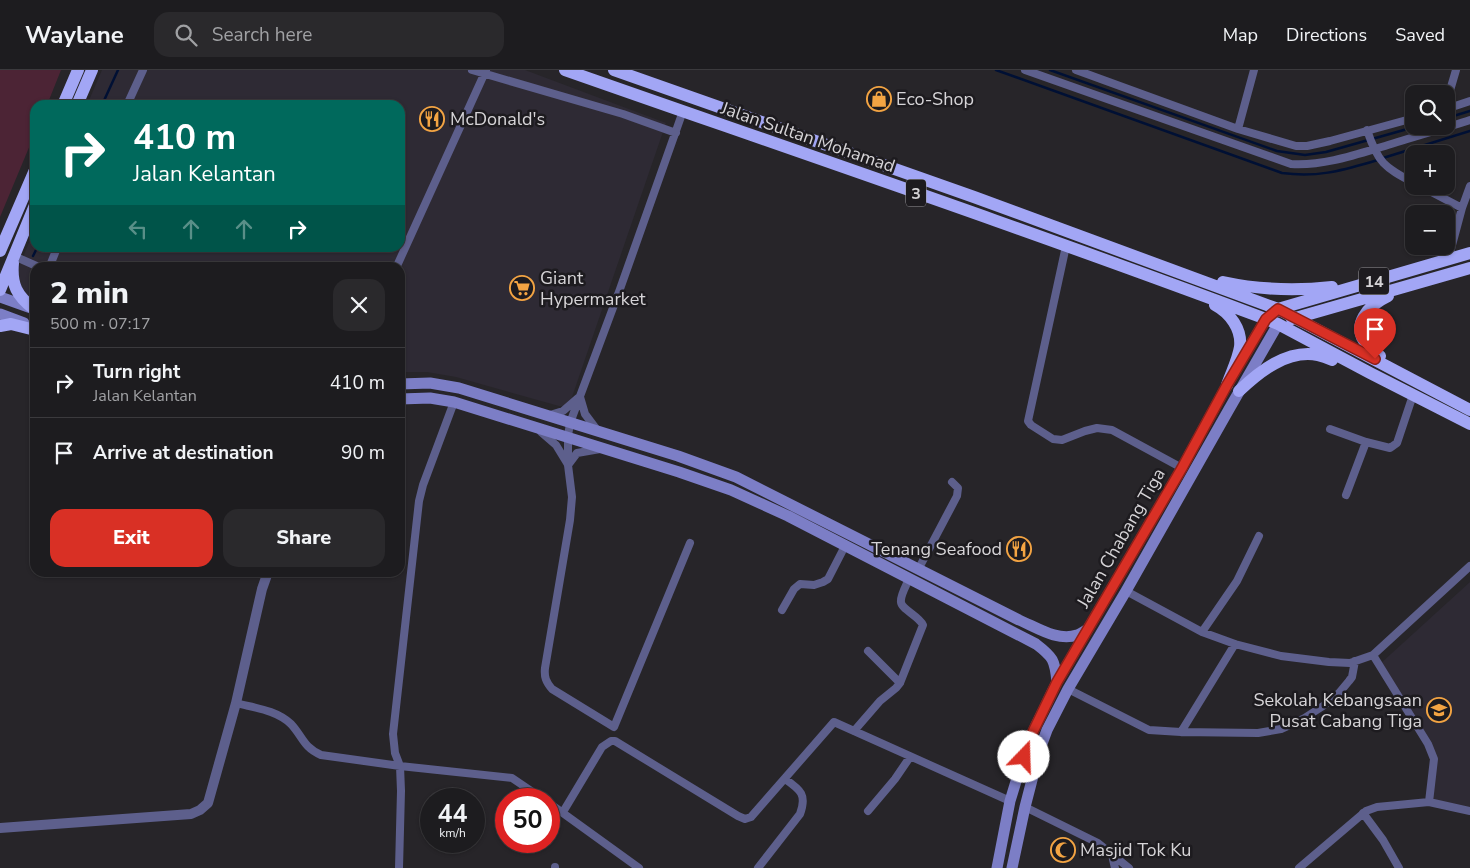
<!DOCTYPE html>
<meta charset="utf-8">
<style>
:root{--surface:#1d1c1f;--page:#2a292c;--text:#f1f3f6;--muted:#a0a1a4;--line:#3b3a3d;--accent:#d93025}
body{margin:0;font-family:"Nunito Sans",sans-serif;background:var(--page);color:var(--text);height:100vh;display:flex;flex-direction:column;font-size:19px;white-space:nowrap}
*{box-sizing:border-box;margin:0}
p{font-size:16px;color:var(--muted)}
.icon{flex:none;width:28px;height:28px;fill:none;stroke:currentColor;stroke-width:2;stroke-linecap:round;stroke-linejoin:round}
.map{position:relative;flex:1;overflow:hidden}
.sheet{position:absolute;left:30px;top:192px;width:375px;height:315px;display:flex;flex-direction:column;background:var(--surface);border-radius:15px;box-shadow:0 1px 4px #0004,0 0 0 1px var(--line)}
.sheet>*{flex:none}
.guide{position:absolute;left:30px;top:30px;width:375px;height:152px;border-radius:15px;box-shadow:0 1px 4px #0004,0 0 0 1px var(--line);background:#00695c;color:#fff;overflow:hidden}
.controls{position:absolute;left:1405px;top:15px;display:grid;gap:10px}
.controls a{display:grid;place-items:center;width:50px;height:50px;border-radius:10px;background:var(--surface);box-shadow:0 1px 4px #0004,0 0 0 1px var(--line);font-size:25px}
.speed{position:absolute;left:420px;top:718px;display:flex;gap:10px;font-size:25px;font-weight:700;text-align:center}
.speed>*{display:grid;place-content:center;width:65px;height:65px;border-radius:50%;background:var(--surface);box-shadow:0 1px 4px #0004,0 0 0 1px var(--line);line-height:1}
.speed small{font-size:12px;font-weight:400}
.speed .limit{border:8px solid #d22;background:#fff;color:#111}
.pin{position:absolute;display:grid;place-items:center;width:42px;height:42px;color:#fff;margin:-51px -21px;border-radius:50% 50% 50% 0;rotate:-45deg;box-shadow:0 0 5px #0007}
.pin .icon{rotate:45deg}
.me{position:absolute;width:55px;margin:-28px;rotate:21deg;stroke-linejoin:round;filter:drop-shadow(0 0 4px #0008)}
.turn{display:flex;align-items:center;gap:18px;height:105px;padding:0 20px;font-size:22px}
.turn .icon{width:65px;height:65px;stroke-width:2.5}
.turn b{display:block;font-size:35px;line-height:42px}
.lanes{display:flex;align-items:center;height:48px;padding:0 20px;background:#0003;justify-content:center;gap:25px;direction:ltr}
.lanes .off{opacity:.35}
.round{display:grid;place-items:center;flex:none;width:52px;height:52px;border-radius:15px;background:var(--page)}
.overview{display:flex;align-items:center;justify-content:space-between;height:85px;padding:0 20px}
h1{font-size:30px;font-weight:800;line-height:38px}
.cta{display:flex;gap:10px;margin-top:auto;padding:10px 20px}
.cta a{flex:1;height:58px;border-radius:15px;background:var(--accent);color:#fff;font-size:20px;font-weight:800;line-height:58px;text-align:center}
.cta a+a{background:var(--page);color:var(--text)}
ul{padding:0;list-style:none}
li{display:flex;align-items:center;gap:15px;height:70px;padding:0 20px;border-top:1px solid var(--line)}
li div{flex:1}
li b{display:block;font-size:19px}
li em{font-style:normal}
header{display:flex;align-items:center;gap:30px;box-sizing:border-box;height:70px;padding:0 25px;background:var(--surface);border-bottom:1px solid var(--line)}
header strong{font-size:24px}
nav{display:flex;gap:28px;margin-inline-start:auto;font-size:18px}
.search{width:350px;height:45px;background:var(--page);display:flex;align-items:center;gap:12px;box-sizing:border-box;padding:0 18px;border-radius:15px;color:var(--muted);font-size:19px}
.map>svg:first-child{display:block}
.built{fill:#2e2a34}
.green{fill:#4c2435}
.lines{fill:none;stroke-linecap:round;stroke-linejoin:round}
.stream{stroke:#001034;stroke-width:2.5}
.minor{stroke:#5d5f8c;stroke-width:8}
.tertiary{stroke:#5d5f8c;stroke-width:10}
.secondary{stroke:#7c7ec6;stroke-width:11}
.trunk{stroke:#a2a6f5;stroke-width:12}
.route-casing{stroke:#8d1f18;stroke-width:12}
.route{stroke:#d93025;stroke-width:9}
.labels{text-anchor:middle;stroke-width:5;stroke-linejoin:round;paint-order:stroke}
.shield{fill:#1d1b1f;stroke:#9e9ca0;stroke-width:1}
.shield-label{font-size:16px;font-weight:bold;fill:#d6d4d7}
.poi-label{font-size:18px;fill:#d6d4d7;stroke:#1d1b1f;text-anchor:start}
.street-label{font-size:18px;fill:#d6d4d7;stroke:#1d1b1f}
</style>
<header>
<strong>Waylane</strong>
<div class="search"><svg class="icon" aria-label="search" viewBox="0 0 24 24"><circle cx="10" cy="10" r="6"/><path d="M15 15l6 6"/></svg>Search here</div>
<nav><a>Map</a><a>Directions</a><a>Saved</a></nav>
</header>
<div class="map">
<svg width="1470" height="798" viewBox="0 0 1470 798">
<rect width="100%" height="100%" fill="#272529"/>
<path class="built" d="M102,0H525L666,53L571,330L564,336H559L456,307L427,302H400V198H35V233L25,224L22,218L19,209V197L35,158V178H400V35H87Z
M1470,512V739L1432,729L1436,685L1380,594Z"/>
<path class="green" d="M0,0H61L47,35H35V63L0,147Z"/>
<g class="lines">
<path class="stream" d="M996,0L1282,103C1319,108 1343,100 1378,90
M1050,0L1277,81L1305,85L1326,82L1418,56
M102,35L118,0
M1447,48L1470,41
M1383,88L1470,61
M33,186L37,178"/>
<path class="minor" d="M472,0L623,44L676,63
M1025,0L1291,94C1323,96 1355,85 1385,76C1413,67 1442,59 1470,50
M1076,0L1238,59L1296,76H1307L1330,71L1414,48
M1446,34L1456,0
M127,35L143,0
M1446,39L1470,31
M683,41L620,219L570,353L568,366V395L572,427L570,450L545,598C544,607 546,612 552,619L614,657L690,473
M1446,44L1449,56
M1238,59L1254,0
M1367,60C1378,93 1384,97 1414,113
M1420,116L1462,138
M1066,176L1028,351L1031,355L1053,369L1062,370L1085,361L1097,358L1112,360L1182,398
M14,186L41,198
M1448,190L1462,138L1470,116
M49,198L57,178
M396,198L486,0
M580,327L585,344L597,360
M550,345L563,341L578,328
M1330,359L1366,372L1390,378L1397,373L1413,325
M541,362L556,375L567,393
M568,395L577,383L600,379
M1346,425L1366,372
M919,498L957,426L958,418L952,412
M1126,521L1202,562L1235,574L1281,586L1329,592L1350,593L1373,585L1470,496
M782,540L794,519L800,514L814,515L823,512L828,509L845,476
M1202,562L1237,511L1259,466
M868,581L900,613
M1373,585L1428,674L1434,689L1429,732
M1068,619L1149,660L1181,662L1258,663L1281,659L1303,649L1323,636L1339,623L1349,611L1352,607L1355,591
M236,633C255,638 276,640 291,654C303,667 303,677 321,685L400,696L512,708L543,729
M854,661L880,631L896,618L900,613L923,555C919,546 901,539 901,532C900,526 906,516 909,509
M1181,662L1235,574
M549,733L639,798
M1025,737L1098,773L1129,798
M868,741L895,709L910,687
M563,742L602,677L611,671H615L738,746L745,749L751,747L834,652L1010,731
M1363,743L1383,770L1399,798
M1112,785L1115,798
M555,797V798
M399,798L401,721L400,696L395,683L393,664L419,431L423,415L454,332
M758,798L800,744C807,725 801,720 785,709
M1299,798L1366,741L1377,737L1429,732L1470,741"/>
<path class="tertiary" d="M0,758L191,744L200,740L208,733L236,633L262,519L268,502"/>
<path class="secondary" d="M0,227L34,239
M0,244L24,253
M400,314L430,313L459,318L678,386L736,407L1019,550C1036,557 1058,572 1077,565C1081,564 1084,561 1088,559
M400,329L430,328L454,332L679,402L731,420L788,446L1036,574C1053,587 1055,590 1057,612
M997,798L1010,731L1028,672L1057,612L1182,398L1227,315L1266,249
M1012,798L1025,737L1040,679L1047,660L1068,619L1126,521L1228,341L1278,254"/>
<path class="trunk" d="M565,0C799,82 1034,162 1266,249L1278,254L1370,303L1470,354
M614,0L974,127L1278,239L1470,340
M63,35L78,0
M77,35L92,0
M0,181L35,100
M13,193C11,215 17,226 34,239
M1223,212C1260,220 1295,221 1332,217
M0,220L35,135
M1215,235C1230,243 1242,259 1240,277C1238,290 1231,303 1227,315
M1276,241L1278,239L1470,183
M1292,249L1470,198
M0,256L11,254L35,260
M1380,286C1376,283 1371,280 1368,276C1349,255 1369,235 1388,226
M1239,321C1259,302 1287,279 1318,285C1323,286 1328,288 1332,290"/>
</g>
<g class="lines">
<defs>
<path id="route" d="M1024,687L1028,672L1057,612L1182,398L1227,315L1266,249L1278,239L1375,289"/>
</defs>
<use href="#route" class="route-casing"/>
<use href="#route" class="route"/>
</g>
<defs>
<symbol id="shop-ring" viewBox="-11 -11 22 22"><circle r="9.5" fill="#1d1b1f" stroke="#f3a443" stroke-width="1.5"/><path d="M-5-2.5h2.3a2.7 3.5 0 0 1 5.4 0H5L5.5 6h-11ZM-1.5-2.5h3a1.5 2.3 0 0 0-3 0Z" fill="#f3a443"/></symbol>
<symbol id="restaurant-ring" viewBox="-11 -11 22 22"><circle r="9.5" fill="#1d1b1f" stroke="#f3a443" stroke-width="1.5"/><path d="M-5-6h1v4h1v-4h1v4h1v-4h1v5L-1.5 .5V6h-2V.5L-5-1ZM5-6V6H3V1.5H1.5Q1.5-4 5-6Z" fill="#f3a443"/></symbol>
<symbol id="supermarket-ring" viewBox="-11 -11 22 22"><circle r="9.5" fill="#1d1b1f" stroke="#f3a443" stroke-width="1.5"/><path d="M-6-5.5h2.5l.6 2H6L4.5 2H-2.5L-4.4-4H-6ZM-1.5 3.2a1.3 1.3 0 1 0 .1 0ZM3 3.2a1.3 1.3 0 1 0 .1 0Z" fill="#f3a443"/></symbol>
<symbol id="school-ring" viewBox="-11 -11 22 22"><circle r="9.5" fill="#1d1b1f" stroke="#f3a443" stroke-width="1.5"/><path d="M0-5L7-2L0 1L-7-2ZM-4 1L0 2.5L4 1V4Q0 6-4 4Z" fill="#f3a443"/></symbol>
<symbol id="mosque-ring" viewBox="-11 -11 22 22"><circle r="9.5" fill="#1d1b1f" stroke="#f3a443" stroke-width="1.5"/><path d="M3.5-4.9A6 6 0 1 0 3.5 4.9A5 5 0 1 1 3.5-4.9Z" fill="#f3a443"/></symbol>
</defs>
<g fill-rule="evenodd">
<use href="#shop-ring" x="865" y="15" width="28" height="28"/>
<use href="#restaurant-ring" x="418" y="35" width="28" height="28"/>
<use href="#supermarket-ring" x="508" y="204" width="28" height="28"/>
<use href="#restaurant-ring" x="1005" y="465" width="28" height="28"/>
<use href="#school-ring" x="1425" y="626" width="28" height="28"/>
<use href="#mosque-ring" x="1049" y="766" width="28" height="28"/>
</g>
<g class="labels">
<g class="shield">
<rect x="906" y="109.5" width="20" height="27" rx="4"/>
<rect x="1359" y="197.5" width="30" height="27" rx="4"/>
</g>
<g class="shield-label">
<text x="916" y="129">3</text>
<text x="1374" y="217">14</text>
</g>
<g class="poi-label">
<text x="896" y="35">Eco-Shop</text>
<text x="450" y="55">McDonald's</text>
<text x="540" y="214">Giant<tspan x="540" dy="21">Hypermarket</tspan></text>
<text x="1002" y="485" text-anchor="end">Tenang Seafood</text>
<text x="1422" y="636" text-anchor="end">Sekolah Kebangsaan<tspan x="1422" dy="21">Pusat Cabang Tiga</tspan></text>
<text x="1080" y="786">Masjid Tok Ku</text>
</g>
<g class="street-label">
<text transform="translate(808 67) rotate(19)" y="6">Jalan Sultan Mohamad</text>
<text transform="translate(1121 468) rotate(-60)" y="6">Jalan Chabang Tiga</text>
</g>
</g>
</svg>
<div class="controls">
<a><svg class="icon" aria-label="search" viewBox="0 0 24 24"><circle cx="10" cy="10" r="6"/><path d="M15 15l6 6"/></svg></a>
<a>+</a>
<a>−</a>
</div>
<div class="speed"><div>44<small>km/h</small></div><div class="limit">50</div></div>
<div class="pin" style="left:1375px;top:289px;background:#d93025"><svg class="icon" aria-label="arrive" viewBox="0 0 24 24"><path d="M6 21V4h12l-3 4 3 4H6"/></svg></div>
<svg class="me" style="left:1024px;top:687px" viewBox="-20 -20 40 40"><circle r="19" fill="#fff"/><path d="M0-13L10 11 0 6-10 11z" fill="#d93025"/></svg>
<div class="guide">
<div class="turn"><svg class="icon" aria-label="right" viewBox="0 0 24 24"><path d="M7 20v-9h11M14 6l5 5-5 5"/></svg><div><b>410 m</b>Jalan Kelantan</div></div>
<div class="lanes"><svg class="icon off" aria-label="left" viewBox="0 0 24 24"><path d="M17 20v-9H6M10 6l-5 5 5 5"/></svg><svg class="icon off" aria-label="ahead" viewBox="0 0 24 24"><path d="M12 20V5M6 11l6-6 6 6"/></svg><svg class="icon off" aria-label="ahead" viewBox="0 0 24 24"><path d="M12 20V5M6 11l6-6 6 6"/></svg><svg class="icon" aria-label="right" viewBox="0 0 24 24"><path d="M7 20v-9h11M14 6l5 5-5 5"/></svg></div>
</div>
<section class="sheet">
<div class="overview"><div><h1>2 min</h1><p>500 m · 07:17</p></div><a class="round"><svg class="icon" aria-label="close" viewBox="0 0 24 24"><path d="M6 6l12 12M18 6L6 18"/></svg></a></div>
<ul>
<li><svg class="icon" aria-label="right" viewBox="0 0 24 24"><path d="M7 20v-9h11M14 6l5 5-5 5"/></svg><div><b>Turn right</b><p>Jalan Kelantan</p></div><em>410 m</em></li>
<li><svg class="icon" aria-label="arrive" viewBox="0 0 24 24"><path d="M6 21V4h12l-3 4 3 4H6"/></svg><div><b>Arrive at destination</b></div><em>90 m</em></li>
</ul>
<div class="cta"><a>Exit</a><a>Share</a></div>
</section>
</div>
